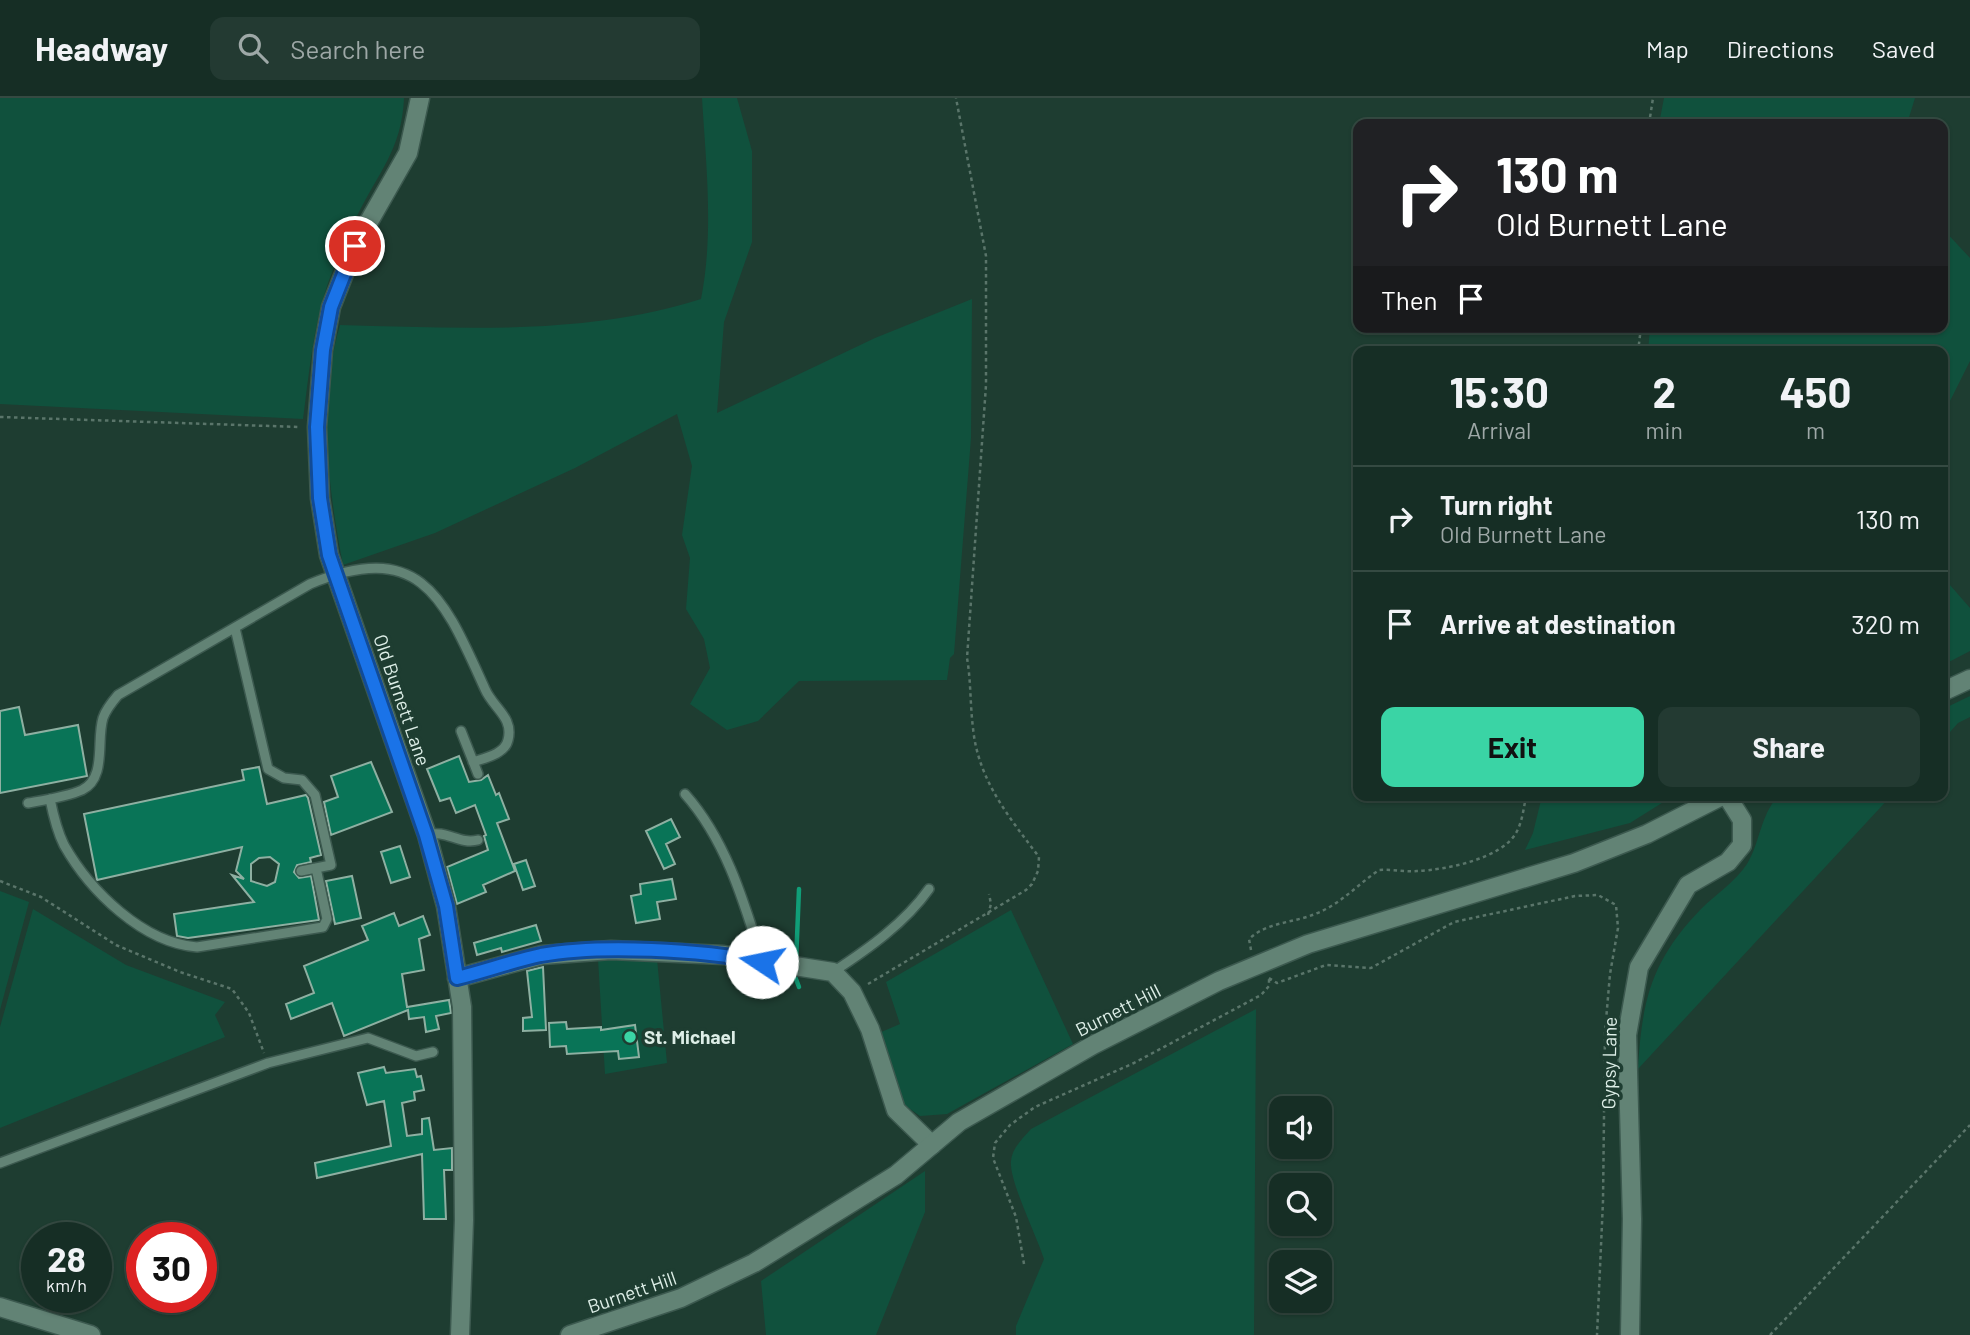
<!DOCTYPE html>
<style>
:root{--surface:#162e25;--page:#233a32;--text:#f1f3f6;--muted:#9ea8a7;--line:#354a42;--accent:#3ad4a5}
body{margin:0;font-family:Barlow,sans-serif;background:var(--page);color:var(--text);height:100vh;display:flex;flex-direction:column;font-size:26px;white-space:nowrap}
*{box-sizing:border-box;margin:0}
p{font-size:23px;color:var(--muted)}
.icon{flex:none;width:38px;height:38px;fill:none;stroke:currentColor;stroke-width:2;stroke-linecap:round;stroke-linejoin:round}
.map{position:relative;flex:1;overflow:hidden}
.sheet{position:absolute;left:1353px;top:248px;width:595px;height:455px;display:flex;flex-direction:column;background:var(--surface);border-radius:14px;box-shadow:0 2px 5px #0004,0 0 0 2px var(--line)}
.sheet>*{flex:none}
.top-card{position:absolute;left:1353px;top:21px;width:595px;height:214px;border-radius:14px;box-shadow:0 2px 5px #0004,0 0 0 2px var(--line);background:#202124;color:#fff;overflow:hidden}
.fabs{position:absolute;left:1269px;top:998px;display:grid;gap:14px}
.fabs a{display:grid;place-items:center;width:63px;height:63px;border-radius:14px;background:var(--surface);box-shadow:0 2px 5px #0004,0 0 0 2px var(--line);font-size:35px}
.speed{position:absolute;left:21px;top:1124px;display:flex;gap:14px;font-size:35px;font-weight:700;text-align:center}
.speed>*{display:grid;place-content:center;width:91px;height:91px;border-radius:50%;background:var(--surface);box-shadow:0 2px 5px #0004,0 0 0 2px var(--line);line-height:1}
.speed small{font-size:18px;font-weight:400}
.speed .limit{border:10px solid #d22;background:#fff;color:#111}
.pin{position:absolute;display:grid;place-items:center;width:60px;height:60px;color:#fff;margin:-30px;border:4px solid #fff;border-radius:50%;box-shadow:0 2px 7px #0007}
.me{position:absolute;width:77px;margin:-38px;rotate:281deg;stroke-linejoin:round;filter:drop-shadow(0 0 5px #0008)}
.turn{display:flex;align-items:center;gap:24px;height:147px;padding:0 28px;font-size:32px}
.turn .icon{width:91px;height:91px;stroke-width:2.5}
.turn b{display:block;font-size:49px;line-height:60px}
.then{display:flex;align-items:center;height:66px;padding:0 28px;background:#0003;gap:14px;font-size:26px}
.eta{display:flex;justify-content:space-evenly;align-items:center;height:119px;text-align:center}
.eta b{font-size:42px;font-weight:700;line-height:49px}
.action{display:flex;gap:14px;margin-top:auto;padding:14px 28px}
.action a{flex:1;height:80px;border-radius:14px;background:var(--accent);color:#111;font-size:28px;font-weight:700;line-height:80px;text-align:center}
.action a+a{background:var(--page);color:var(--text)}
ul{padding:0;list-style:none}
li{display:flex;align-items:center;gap:21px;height:105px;padding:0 28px;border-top:2px solid var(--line)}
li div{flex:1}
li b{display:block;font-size:26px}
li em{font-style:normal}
header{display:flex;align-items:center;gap:42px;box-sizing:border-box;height:98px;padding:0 35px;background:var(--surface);border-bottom:2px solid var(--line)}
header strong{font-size:33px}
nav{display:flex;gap:38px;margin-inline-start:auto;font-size:24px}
.search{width:490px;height:63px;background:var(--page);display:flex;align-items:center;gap:18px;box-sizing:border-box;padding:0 24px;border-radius:14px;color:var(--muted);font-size:26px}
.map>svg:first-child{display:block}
.green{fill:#10513d}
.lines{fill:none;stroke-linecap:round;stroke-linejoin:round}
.stream{stroke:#109e78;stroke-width:4.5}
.building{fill:#097457;stroke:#8eb0a2;stroke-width:2;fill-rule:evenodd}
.service-casing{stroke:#3c594f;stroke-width:12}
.minor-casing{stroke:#3c594f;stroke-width:21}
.secondary-casing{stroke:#3c594f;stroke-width:21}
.path{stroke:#5a756a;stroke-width:2.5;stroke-dasharray:3.5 3.5;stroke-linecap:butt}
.service{stroke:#628375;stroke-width:9}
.minor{stroke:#628375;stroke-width:18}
.secondary{stroke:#628375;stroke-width:18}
.route-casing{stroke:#114b97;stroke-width:18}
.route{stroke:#1a73e8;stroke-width:12}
.poi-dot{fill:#3ad4a5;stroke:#1e3d31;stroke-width:2.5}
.labels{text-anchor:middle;stroke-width:7;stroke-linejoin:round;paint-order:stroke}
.street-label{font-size:19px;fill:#ddeee7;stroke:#1e3d31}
.poi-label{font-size:19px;font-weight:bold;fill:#ddeee7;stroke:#1e3d31;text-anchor:start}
</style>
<header>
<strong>Headway</strong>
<div class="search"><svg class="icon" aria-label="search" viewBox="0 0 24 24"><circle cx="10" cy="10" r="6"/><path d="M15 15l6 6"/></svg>Search here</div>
<nav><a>Map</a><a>Directions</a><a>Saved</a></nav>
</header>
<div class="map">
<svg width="1970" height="1237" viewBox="0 0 1970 1237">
<rect width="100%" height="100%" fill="#1e3d31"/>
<path class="green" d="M0,0H404C402,51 378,75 357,118C346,140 335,165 327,188C313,231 309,276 303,321L0,306Z
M702,0H737L752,53V144L724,224L717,315L875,240L972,201L971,340L954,556L950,560L947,582L799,583L758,623L727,632L690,606L710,570L704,541L686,511L690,460L682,437L692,368L677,316L575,370L435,435L343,467C328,389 317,305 340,227C458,230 587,238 701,201C714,136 706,66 702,0Z
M1664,0H1915L1907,26H1659Z
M1943,131L1970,160V263L1943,317L1942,254H1648L1650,229H1942Z
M1943,479L1970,510V553L1943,567Z
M1970,598V619L1958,625L1943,642V611Z
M1542,698H1673L1630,725L1525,752L1533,735Z
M1778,698H1891L1638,971C1642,902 1651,863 1701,811C1716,796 1735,784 1747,766C1760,745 1760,718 1778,698Z
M0,793L29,804L0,912Z
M33,811L126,867L225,904L215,917L225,939L0,1030V929Z
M1011,812L1073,946L947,1016L920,1018L903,1006L879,935L900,926L886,884Z
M598,861H657L667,965L605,976Z
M1256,911L1254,1237H1016V1228L1044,1161C1037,1138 1009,1083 1011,1063C1012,1050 1023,1040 1031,1031Z
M925,1073V1114L876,1237H766L761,1183Z"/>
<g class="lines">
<path class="stream" d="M796,864L799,791
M794,876L799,889"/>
</g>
<path class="building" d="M19,609L25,637L78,627L87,678L0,695V613Z
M459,658L469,684L481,682L488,677L496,697L499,695L509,721L497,725L515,773L483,787L486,794L457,806L447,769L488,752L484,738L486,737L475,707L456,715L450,700L440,703L427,671Z
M371,664L392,714L331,737L324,704L338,699L331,678Z
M259,669L267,706L306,697L308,700L321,757L310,760L311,764L297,767L294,774L299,780L311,778L319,822L188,840L177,838L174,816L254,804L232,777L244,781L236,773L242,749L97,782L84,716L244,682L242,672ZM270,759L279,766L275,784L267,788L251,783V766L259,760Z
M671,721L680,739L666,746L675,766L664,771L646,733Z
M400,748L410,779L391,785L381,754Z
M526,762L535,788L523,792L514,766Z
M352,778L361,820L335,826L326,783Z
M672,781L676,801L657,804L660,821L636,825L631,798L641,796L640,786Z
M394,815L399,828L423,818L430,837L419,841L424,872L402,876L407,909L449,902L451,915L436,918L439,931L426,934L424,919L409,921L408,912L344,938L332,905L291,921L286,906L314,895L304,868L368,842L362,828Z
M536,827L541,843L502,854L501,850L477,857L474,845Z
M543,869L546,932L523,933V920L532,919L527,873Z
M566,924L567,931L601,929V932L635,927L639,959L619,961L618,953L567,956L566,948L550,949L549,925Z
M384,969L386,975L415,971L417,979L421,978L424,992L414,994L415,1002L402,1005L407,1038L422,1036V1021L429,1020L434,1052L452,1050V1072H444L446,1121H424L422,1056L317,1080L315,1065L391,1048L384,1003L367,1007L358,975Z"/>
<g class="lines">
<defs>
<path id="service" d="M235,530L268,671L284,680L302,682L315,697L331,767L301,773
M461,633L478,676
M685,696C726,742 744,804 762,862
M50,701C53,716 57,733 64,747C90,793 143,845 197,849L323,829L327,821L316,770
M28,705C45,702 66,699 82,692C107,680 96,642 103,620C106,611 112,604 118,597L310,486C422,440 444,501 485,591C493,610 514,619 508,642C505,656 485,660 473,664
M427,737C446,731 459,747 478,742
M833,874C868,851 905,825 929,791
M0,1065L268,965L368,940L416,958L433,954"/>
<path id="minor" d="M420,0L408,55L355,148L331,209L323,252L317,329L320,400L329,457L427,737L446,808L462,909L464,1122L460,1237
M457,880L542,857L611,852L724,857L833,874L852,894L870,931L896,1012L932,1047
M1630,1237L1632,1121L1627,937L1639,869L1688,787L1728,764L1742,747V722L1727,698"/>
<path id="secondary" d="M1942,594L1970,581
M0,1209L91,1237
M570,1237L681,1200L754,1165L896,1077L959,1024L1093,947L1219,883L1308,846L1574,765L1647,736L1722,698"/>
</defs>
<use href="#service" class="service-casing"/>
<use href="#minor" class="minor-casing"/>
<use href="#secondary" class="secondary-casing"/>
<path class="path" d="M1649,26L1653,0
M1638,254L1641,229
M0,319L300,329
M0,783L41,799L116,847L180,874L232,891L249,915L264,955
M988,817L991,806L989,796
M1251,852L1249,841C1267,824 1293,825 1315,816C1341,806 1357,787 1379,772C1392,771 1404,774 1417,773C1445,772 1501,761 1516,735C1522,725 1524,709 1526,698
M1269,880L1277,885L1326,867L1371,870L1454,824L1575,798L1598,797L1616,807L1618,830L1610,876L1605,934L1603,1103L1597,1237
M868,886L1026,792L1032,786L1038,773L1039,759C1009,719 978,682 973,630C970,606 971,583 967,560L986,287V158L956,0
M1024,1166L1016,1119L993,1060L995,1045L1010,1027L1035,1009L1134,965L1261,897L1269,888V880
M1770,1237L1970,1027"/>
<use href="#service" class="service"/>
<use href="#minor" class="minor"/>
<use href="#secondary" class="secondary"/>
</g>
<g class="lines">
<defs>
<path id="route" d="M355,148L331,209L323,252L317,329L320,400L329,457L426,737L446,808L457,880C485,873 513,863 541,857C601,846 702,852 762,864"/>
</defs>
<use href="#route" class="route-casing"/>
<use href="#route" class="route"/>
</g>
<circle class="poi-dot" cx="630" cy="939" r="7"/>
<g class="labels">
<g class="street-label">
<text transform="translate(402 602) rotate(71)" y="7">Old Burnett Lane</text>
<text transform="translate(1118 912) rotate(-27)" y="7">Burnett Hill</text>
<text transform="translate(1609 965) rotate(-89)" y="7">Gypsy Lane</text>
<text transform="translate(632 1194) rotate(-19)" y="7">Burnett Hill</text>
</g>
<g class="poi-label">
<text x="644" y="946">St. Michael</text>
</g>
</g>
</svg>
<div class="fabs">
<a><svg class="icon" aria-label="sound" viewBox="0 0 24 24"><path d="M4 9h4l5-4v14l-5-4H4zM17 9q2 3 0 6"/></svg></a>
<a><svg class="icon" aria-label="search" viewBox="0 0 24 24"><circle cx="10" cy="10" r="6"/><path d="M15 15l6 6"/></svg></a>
<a><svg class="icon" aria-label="layers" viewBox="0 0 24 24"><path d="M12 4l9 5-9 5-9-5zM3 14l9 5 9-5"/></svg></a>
</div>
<div class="speed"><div>28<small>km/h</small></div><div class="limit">30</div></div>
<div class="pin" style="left:355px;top:148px;background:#d93025"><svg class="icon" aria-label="arrive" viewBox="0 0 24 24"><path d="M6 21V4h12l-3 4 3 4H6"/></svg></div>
<svg class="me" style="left:762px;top:864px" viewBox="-20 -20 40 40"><circle r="19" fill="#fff"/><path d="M0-13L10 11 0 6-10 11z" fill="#1a73e8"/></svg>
<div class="top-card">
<div class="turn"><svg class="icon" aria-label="right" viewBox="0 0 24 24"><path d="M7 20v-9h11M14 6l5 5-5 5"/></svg><div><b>130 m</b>Old Burnett Lane</div></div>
<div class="then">Then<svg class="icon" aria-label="arrive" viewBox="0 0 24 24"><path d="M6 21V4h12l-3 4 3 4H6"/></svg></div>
</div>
<section class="sheet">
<div class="eta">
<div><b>15:30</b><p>Arrival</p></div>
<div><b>2</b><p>min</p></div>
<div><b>450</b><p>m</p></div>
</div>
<ul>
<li><svg class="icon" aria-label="right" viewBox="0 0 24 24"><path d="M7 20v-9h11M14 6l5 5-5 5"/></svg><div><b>Turn right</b><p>Old Burnett Lane</p></div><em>130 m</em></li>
<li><svg class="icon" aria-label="arrive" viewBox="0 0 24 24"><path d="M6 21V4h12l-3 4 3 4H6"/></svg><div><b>Arrive at destination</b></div><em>320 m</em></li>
</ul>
<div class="action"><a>Exit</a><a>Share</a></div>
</section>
</div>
